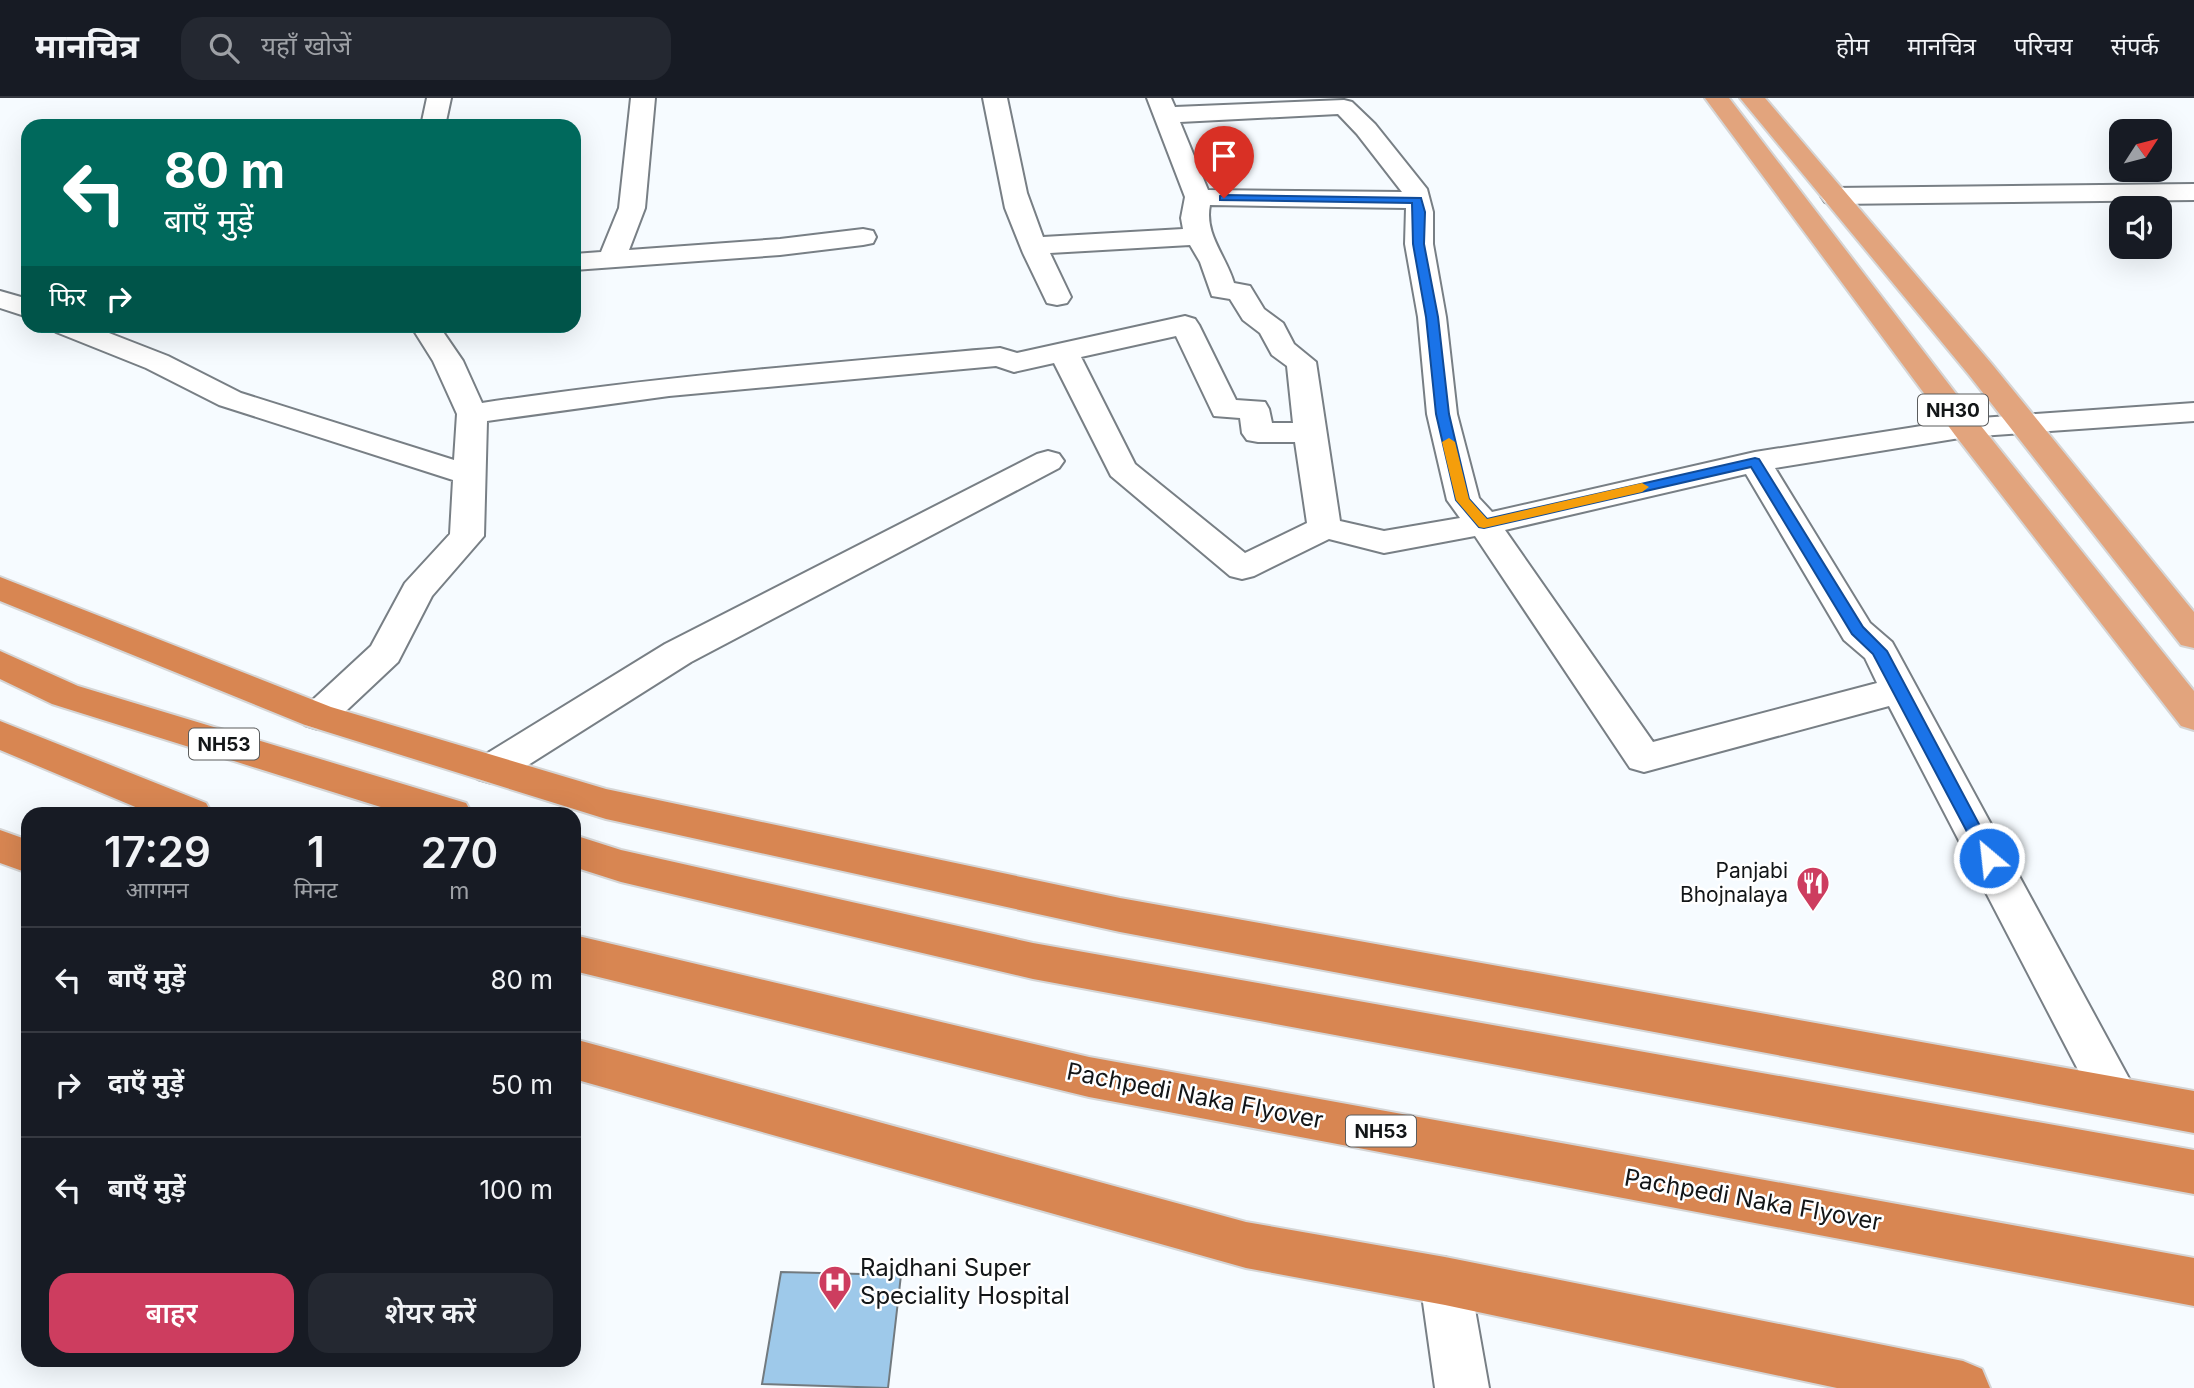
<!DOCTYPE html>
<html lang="hi">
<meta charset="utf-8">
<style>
:root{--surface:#171b24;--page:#242831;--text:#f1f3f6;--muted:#9ea1a6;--line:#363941;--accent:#cd3d5f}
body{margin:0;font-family:Inter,"Noto Sans Devanagari",sans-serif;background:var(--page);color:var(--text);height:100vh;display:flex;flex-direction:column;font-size:26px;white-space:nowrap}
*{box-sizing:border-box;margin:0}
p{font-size:23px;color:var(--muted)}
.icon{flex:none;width:38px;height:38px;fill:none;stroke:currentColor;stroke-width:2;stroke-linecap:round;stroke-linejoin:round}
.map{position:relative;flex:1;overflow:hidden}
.panel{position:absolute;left:21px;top:709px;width:560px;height:560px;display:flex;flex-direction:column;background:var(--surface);border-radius:21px;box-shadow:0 7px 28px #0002}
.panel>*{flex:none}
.banner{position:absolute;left:21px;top:21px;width:560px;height:214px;border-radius:21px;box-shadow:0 7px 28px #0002;background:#00695c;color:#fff;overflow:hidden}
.needle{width:46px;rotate:54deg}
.tools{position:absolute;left:2109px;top:21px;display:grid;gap:14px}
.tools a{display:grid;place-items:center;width:63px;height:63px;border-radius:14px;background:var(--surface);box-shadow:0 7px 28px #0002;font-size:35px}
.pin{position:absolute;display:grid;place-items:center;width:60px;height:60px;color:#fff;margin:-72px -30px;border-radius:50% 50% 50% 0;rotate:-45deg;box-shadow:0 0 7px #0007}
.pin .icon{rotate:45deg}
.me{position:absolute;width:77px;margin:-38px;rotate:332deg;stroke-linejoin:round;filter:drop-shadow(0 0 5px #0008)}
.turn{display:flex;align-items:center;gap:24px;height:147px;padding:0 28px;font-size:32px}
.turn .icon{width:91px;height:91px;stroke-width:2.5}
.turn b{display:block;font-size:49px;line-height:60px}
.then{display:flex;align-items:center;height:66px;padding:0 28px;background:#0003;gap:14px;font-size:26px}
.eta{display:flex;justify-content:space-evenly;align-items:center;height:119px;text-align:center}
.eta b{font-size:42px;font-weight:600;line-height:49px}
.button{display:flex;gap:14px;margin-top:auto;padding:14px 28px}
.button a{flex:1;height:80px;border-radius:21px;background:var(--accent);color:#fff;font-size:28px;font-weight:600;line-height:80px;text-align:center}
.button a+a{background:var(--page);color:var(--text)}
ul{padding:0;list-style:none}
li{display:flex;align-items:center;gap:21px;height:105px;padding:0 28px;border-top:2px solid var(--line)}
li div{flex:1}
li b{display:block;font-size:26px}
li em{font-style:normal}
header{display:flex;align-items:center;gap:42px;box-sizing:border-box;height:98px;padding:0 35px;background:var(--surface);border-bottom:2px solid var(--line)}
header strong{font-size:33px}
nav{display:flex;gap:38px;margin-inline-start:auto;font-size:24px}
.search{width:490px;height:63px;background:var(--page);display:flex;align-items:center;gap:18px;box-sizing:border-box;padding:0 24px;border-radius:21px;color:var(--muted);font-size:26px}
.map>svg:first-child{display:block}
.building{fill:#9ec9ea;stroke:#727a7f;stroke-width:2}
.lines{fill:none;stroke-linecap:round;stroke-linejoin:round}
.minor-casing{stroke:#787f85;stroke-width:4}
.primary-casing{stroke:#d5d5d5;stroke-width:4}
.trunk-casing{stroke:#d5d5d5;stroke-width:4}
.minor{fill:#fff;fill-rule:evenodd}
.primary{fill:#e2a47d;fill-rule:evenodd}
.trunk{fill:#d88652;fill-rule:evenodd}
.route{fill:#1a73e8;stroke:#114b97;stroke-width:2}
.slow{fill:#f59e0b}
.labels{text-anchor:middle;stroke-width:5;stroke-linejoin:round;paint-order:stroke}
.shield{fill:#fff;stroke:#5a5c5d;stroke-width:2}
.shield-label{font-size:19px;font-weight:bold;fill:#131618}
.poi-label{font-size:21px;fill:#131618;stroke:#fff;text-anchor:end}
.near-street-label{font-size:24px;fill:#131618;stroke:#fff}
.near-poi-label{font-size:24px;fill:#131618;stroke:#fff;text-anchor:start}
</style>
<header>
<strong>मानचित्र</strong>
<div class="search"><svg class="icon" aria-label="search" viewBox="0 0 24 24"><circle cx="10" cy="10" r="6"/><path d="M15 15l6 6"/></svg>यहाँ खोजें</div>
<nav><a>होम</a><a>मानचित्र</a><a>परिचय</a><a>संपर्क</a></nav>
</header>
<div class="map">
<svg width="2194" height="1290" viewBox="0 0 2194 1290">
<rect width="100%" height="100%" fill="#f6fbff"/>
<path class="building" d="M781,1174L901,1177L888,1290L762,1286Z"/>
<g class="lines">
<defs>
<path id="minor" d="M427,0H451L445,28H421Z
M631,0H655L645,110L629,152L780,141L863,131L873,133L876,139L873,145L863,147L780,157L574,172V156L601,154L619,110Z
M983,0H1007L1027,95L1043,139L1183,131L1181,120L1185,99L1147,0H1171L1175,9L1344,2L1352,4L1375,26L1427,91L1433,114V146L1446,219L1457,316L1479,400L1492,414L1755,354L1966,321L2194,305V323L1966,339L1775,370L1870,525L1892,544L1897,553L2132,986L2139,1000L2132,1014L2116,1020L2100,1014L1889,608L1644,674L1630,670L1475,438L1384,455L1329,441L1254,478L1242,481L1230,478L1111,378L1054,265L1014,274L996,268L669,298L487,323L484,438L432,498L398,564L331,627L318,631L305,627L299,618L305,609L371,548L405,485L450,436L453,382L219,307L146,270L56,234L52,228H91L168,258L241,295L454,362L457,316L433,263L411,228H439L463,263L482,305C654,279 827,265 1000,250L1017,255L1185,218L1195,221L1199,227L1236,302L1265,304L1269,311L1272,325H1293L1287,268L1272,257L1260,235L1243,222L1230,201L1212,198L1200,164L1190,147L1050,155L1071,199L1067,205L1057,207L1047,205L1023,155L1005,110ZM1338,16L1357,36L1402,94L1208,92L1180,24ZM1210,107L1406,110L1405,146L1418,219L1427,316L1447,402L1460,420L1384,433L1340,423L1316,264L1294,246L1283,225L1264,211L1250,188L1234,185C1226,158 1204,136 1210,107ZM1176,238L1214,318L1240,320L1242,335L1247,342L1258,344H1295L1307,425L1245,455L1135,366L1081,259ZM1746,376L1844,542L1865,560L1877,585L1653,644L1505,432Z
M2194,86V102L1834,106L1825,104L1821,98L1825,92L1834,90Z
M0,193L28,201V219L0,210Z
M1048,353L1059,356L1064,363L1059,370L691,564L506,681L492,685L478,681L472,671L478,661L665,546L1037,356Z
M1445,1159L1463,1166L1470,1183L1489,1290H1435L1420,1183L1427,1166Z"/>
<path id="primary" d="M1705,0H1729L1977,323L2194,593V632L2181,628L1955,337Z
M1740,0H1765L1991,265L2194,514V550L2181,547L1969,277Z"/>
<path id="trunk" d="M0,479L331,609L606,691L1120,800L2194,993V1035L1120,834L606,721L305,627L0,503Z
M0,553L78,588L466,705L472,716H403L52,606L0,581Z
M0,623L206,705L212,716H152L0,652Z
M0,732L28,742V775L0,765Z
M574,737L621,752L1033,845L2194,1052V1096L1033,881L621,784L574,769Z
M574,837L1089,959L2194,1160V1208L1089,999L574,873Z
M574,941L1246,1124L1445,1159L1963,1263L1982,1271L1990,1290H1837L1445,1207L1246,1170L574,981Z"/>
</defs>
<use href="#minor" class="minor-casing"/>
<use href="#primary" class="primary-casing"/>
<use href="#trunk" class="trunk-casing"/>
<use href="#minor" class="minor"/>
<use href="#primary" class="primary"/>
<use href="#trunk" class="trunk"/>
</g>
<path class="route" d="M1224,97L1421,100L1425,114L1424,146L1438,219L1449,316L1469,401L1487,421L1755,360L1759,361L1863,529L1887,553L1997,760L1995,764H1983L1873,556L1852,536L1751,369L1484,430L1479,429L1456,402L1436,316L1426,219L1413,146L1412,105L1220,102V98Z"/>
<path class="slow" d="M1449,340L1455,344L1469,401L1487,421L1642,385L1649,389L1642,394L1484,430L1479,429L1456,402L1442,344Z"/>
<defs>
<symbol id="restaurant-pin" viewBox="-11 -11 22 30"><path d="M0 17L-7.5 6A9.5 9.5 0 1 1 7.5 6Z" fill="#cd3d5f" stroke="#fff"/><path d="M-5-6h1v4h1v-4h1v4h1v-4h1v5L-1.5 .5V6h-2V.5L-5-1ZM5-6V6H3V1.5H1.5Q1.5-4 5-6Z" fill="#fff"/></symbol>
<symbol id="hospital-pin" viewBox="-11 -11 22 30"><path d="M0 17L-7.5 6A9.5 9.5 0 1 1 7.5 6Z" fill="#cd3d5f" stroke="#fff"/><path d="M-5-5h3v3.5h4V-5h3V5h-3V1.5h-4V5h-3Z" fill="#fff"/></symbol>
</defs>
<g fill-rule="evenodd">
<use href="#restaurant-pin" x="1794" y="766" width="38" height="52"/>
<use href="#hospital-pin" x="816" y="1165" width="38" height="52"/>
</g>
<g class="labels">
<g class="shield">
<rect x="1918" y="296.5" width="70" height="31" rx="5"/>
<rect x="189" y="630.5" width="70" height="31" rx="5"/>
<rect x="1346" y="1017.5" width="70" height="31" rx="5"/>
</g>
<g class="shield-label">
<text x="1953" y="319">NH30</text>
<text x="224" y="653">NH53</text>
<text x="1381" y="1040">NH53</text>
</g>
<g class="poi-label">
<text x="1788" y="780">Panjabi<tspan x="1788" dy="24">Bhojnalaya</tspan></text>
</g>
<g class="near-street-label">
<text transform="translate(1195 998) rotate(11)" y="8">Pachpedi Naka Flyover</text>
<text transform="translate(1753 1102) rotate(10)" y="8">Pachpedi Naka Flyover</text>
</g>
<g class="near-poi-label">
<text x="860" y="1178">Rajdhani Super<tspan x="860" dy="28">Speciality Hospital</tspan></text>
</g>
</g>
</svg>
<div class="tools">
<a><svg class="needle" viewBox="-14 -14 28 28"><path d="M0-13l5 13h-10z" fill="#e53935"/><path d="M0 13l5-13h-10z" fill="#9ea1a6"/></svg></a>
<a><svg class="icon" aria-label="sound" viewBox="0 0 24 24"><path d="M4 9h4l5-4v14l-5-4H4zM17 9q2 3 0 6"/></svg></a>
</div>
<div class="pin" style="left:1224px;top:100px;background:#d93025"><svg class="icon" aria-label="arrive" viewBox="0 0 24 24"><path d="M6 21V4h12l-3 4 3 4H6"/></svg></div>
<svg class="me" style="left:1989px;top:760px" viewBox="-20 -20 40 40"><circle r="17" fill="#1a73e8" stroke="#fff" stroke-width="3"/><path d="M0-11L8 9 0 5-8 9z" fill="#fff"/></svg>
<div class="banner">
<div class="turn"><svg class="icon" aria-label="left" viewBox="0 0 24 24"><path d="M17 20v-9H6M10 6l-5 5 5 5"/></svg><div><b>80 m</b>बाएँ मुड़ें</div></div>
<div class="then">फिर<svg class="icon" aria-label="right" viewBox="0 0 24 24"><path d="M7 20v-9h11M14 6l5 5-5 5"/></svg></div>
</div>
<section class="panel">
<div class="eta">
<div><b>17:29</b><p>आगमन</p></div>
<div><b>1</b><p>मिनट</p></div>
<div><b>270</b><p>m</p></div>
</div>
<ul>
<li><svg class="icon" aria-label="left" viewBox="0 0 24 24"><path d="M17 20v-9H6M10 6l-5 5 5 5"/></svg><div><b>बाएँ मुड़ें</b></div><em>80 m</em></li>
<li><svg class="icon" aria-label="right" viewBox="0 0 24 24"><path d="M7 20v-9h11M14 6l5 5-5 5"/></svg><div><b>दाएँ मुड़ें</b></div><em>50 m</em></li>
<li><svg class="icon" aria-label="left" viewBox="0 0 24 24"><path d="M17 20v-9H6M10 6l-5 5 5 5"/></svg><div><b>बाएँ मुड़ें</b></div><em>100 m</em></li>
</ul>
<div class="button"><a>बाहर</a><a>शेयर करें</a></div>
</section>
</div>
